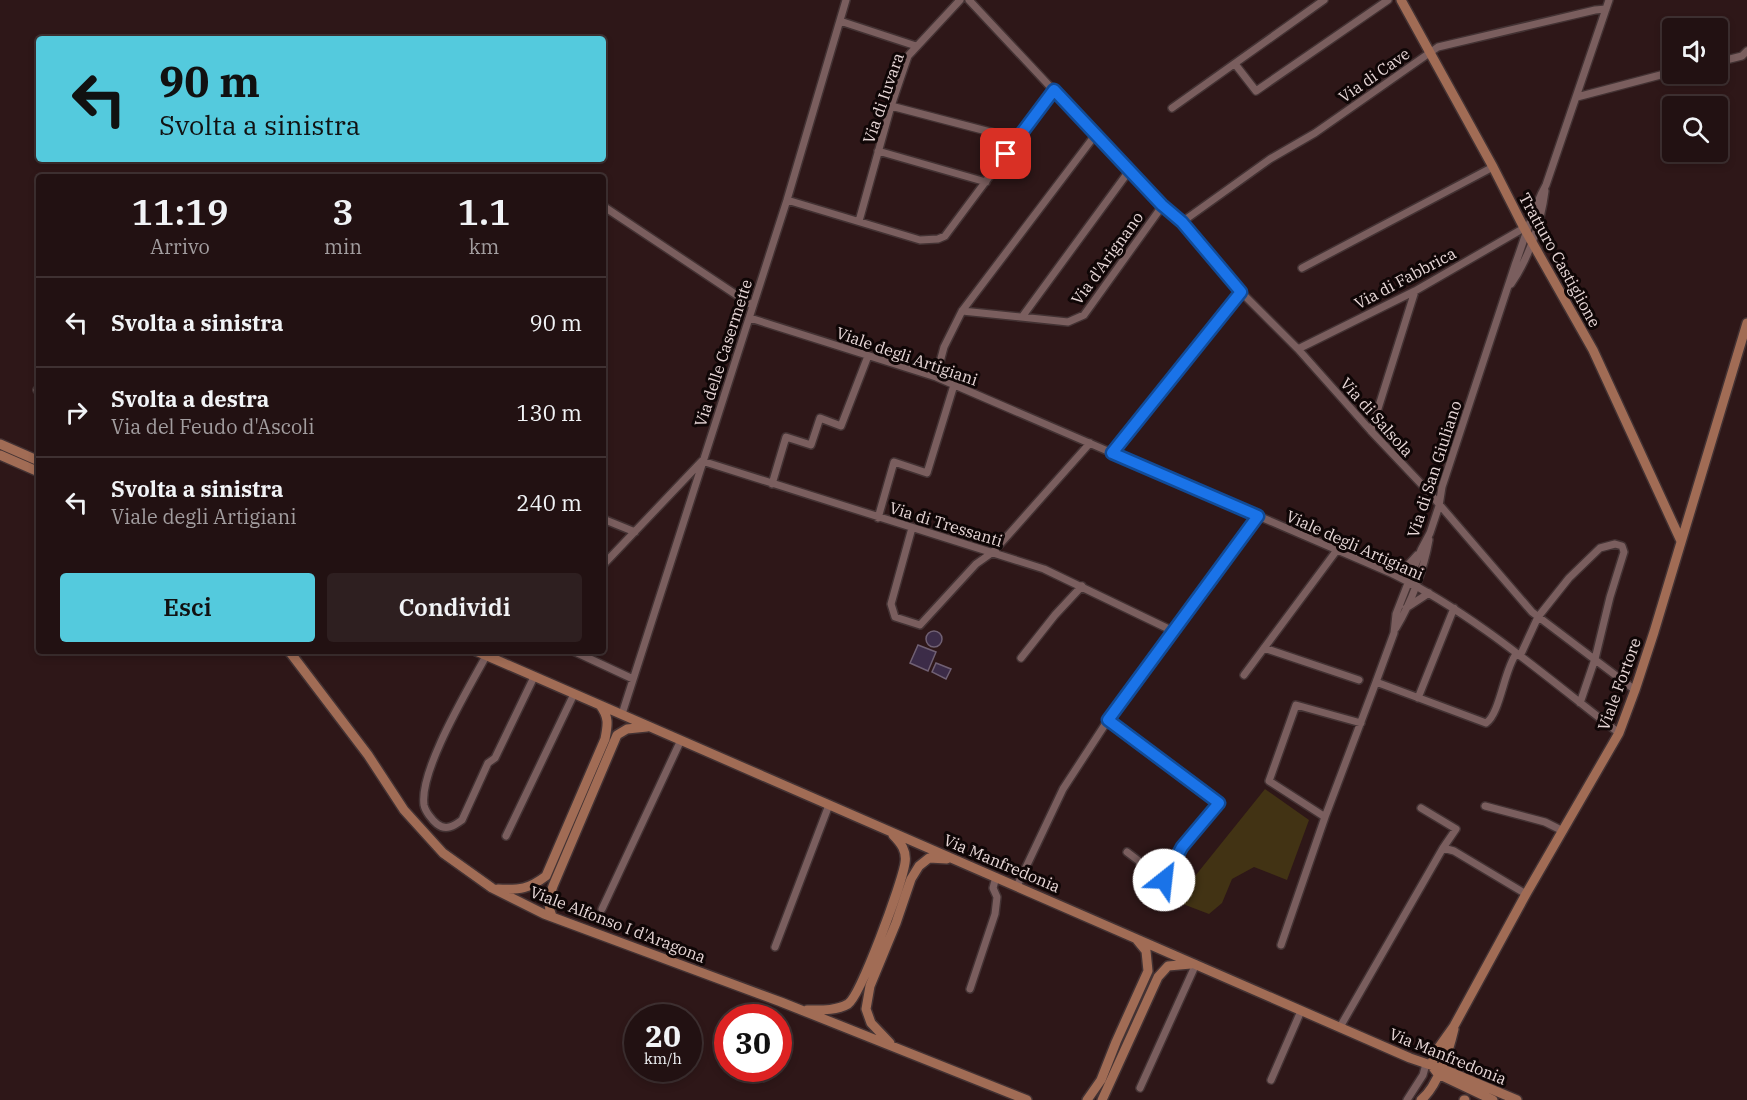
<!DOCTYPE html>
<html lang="it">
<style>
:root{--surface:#221112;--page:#2e1f20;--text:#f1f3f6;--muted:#a29d9f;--line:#3f3132;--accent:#54cadd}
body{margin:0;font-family:"IBM Plex Serif",serif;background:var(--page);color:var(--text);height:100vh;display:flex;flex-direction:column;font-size:22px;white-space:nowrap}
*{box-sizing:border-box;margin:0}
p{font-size:20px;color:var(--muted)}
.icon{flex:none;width:33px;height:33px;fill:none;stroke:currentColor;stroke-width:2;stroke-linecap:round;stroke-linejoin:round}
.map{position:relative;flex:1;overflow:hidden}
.side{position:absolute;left:36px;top:174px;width:570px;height:480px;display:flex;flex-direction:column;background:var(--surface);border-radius:6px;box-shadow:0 3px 9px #0003,0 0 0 2px var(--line)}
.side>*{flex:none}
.top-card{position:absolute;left:36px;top:36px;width:570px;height:126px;border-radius:6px;box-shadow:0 3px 9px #0003,0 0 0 2px var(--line);background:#54cadd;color:#111;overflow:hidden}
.buttons{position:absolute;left:1662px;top:18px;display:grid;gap:12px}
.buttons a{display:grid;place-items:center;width:66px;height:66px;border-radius:6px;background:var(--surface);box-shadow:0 3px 9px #0003,0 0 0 2px var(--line);font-size:30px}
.speed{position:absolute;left:624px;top:1004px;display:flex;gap:12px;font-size:30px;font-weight:700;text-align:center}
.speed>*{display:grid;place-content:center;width:78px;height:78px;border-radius:50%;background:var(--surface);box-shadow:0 3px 9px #0003,0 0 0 2px var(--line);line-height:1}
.speed small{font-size:15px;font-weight:400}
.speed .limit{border:9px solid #d22;background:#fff;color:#111}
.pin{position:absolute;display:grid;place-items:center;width:51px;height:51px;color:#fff;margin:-26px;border-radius:12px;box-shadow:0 3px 9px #0006}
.me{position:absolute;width:66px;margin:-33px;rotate:29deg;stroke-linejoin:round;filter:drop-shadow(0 0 4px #0008)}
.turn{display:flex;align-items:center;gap:21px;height:126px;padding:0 24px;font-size:27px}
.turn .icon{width:78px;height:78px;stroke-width:2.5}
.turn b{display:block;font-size:42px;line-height:51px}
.eta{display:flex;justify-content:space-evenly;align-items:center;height:102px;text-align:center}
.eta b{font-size:36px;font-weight:600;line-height:42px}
.button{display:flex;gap:12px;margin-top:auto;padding:12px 24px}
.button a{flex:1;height:69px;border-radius:6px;background:var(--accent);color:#111;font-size:24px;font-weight:600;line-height:69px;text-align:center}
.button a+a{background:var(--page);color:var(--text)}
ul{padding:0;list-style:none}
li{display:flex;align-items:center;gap:18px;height:90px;padding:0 24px;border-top:2px solid var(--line)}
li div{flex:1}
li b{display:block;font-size:22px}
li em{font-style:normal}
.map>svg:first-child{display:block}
.green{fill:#423314}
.water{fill:#3c2c48;stroke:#706073;stroke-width:1.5}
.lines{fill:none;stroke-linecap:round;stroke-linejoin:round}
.street-casing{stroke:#433233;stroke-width:10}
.secondary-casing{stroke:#433233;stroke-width:12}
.street{stroke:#7a5e5e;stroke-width:7}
.secondary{stroke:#a16c55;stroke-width:9}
.route-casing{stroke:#114b97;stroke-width:15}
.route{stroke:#1a73e8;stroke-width:10}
.labels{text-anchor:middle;stroke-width:6;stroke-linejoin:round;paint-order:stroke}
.street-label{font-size:16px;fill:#e8d8d8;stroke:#0f0606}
</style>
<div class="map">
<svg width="1747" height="1100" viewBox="0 0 1747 1100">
<rect width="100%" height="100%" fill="#2e1718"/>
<path class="green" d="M1265,789L1309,820L1287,880L1254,867L1232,879L1222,903L1209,914L1175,901Z"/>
<path class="water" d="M926 639a8 8 0 1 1 16 0a8 8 0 1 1-16 0Z
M918,645L936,652L928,671L910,663Z
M936,663L951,669L946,679L932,672Z"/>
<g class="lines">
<defs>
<path id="street" d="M969,0L1129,171L1182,222L1241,292L1298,349L1371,431L1426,489L1532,612L1635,690
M840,21L916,46
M1718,62L1742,56L1747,51
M1235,64L1256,91L1388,0
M1577,97L1672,72
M891,106L1017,139
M1172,108L1324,0
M878,151L986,182
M787,200L920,240L938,239L945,236L1054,90
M603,206L753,306
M859,221L891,106L908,56L960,0
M1182,222L1270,159L1315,133L1438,47L1595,10L1606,9
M1302,268L1493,167
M1511,284C1529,258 1541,222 1545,191
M962,311L1068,322L1084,315L1163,205
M1022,317L1129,171
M750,318L936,377L1393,574C1476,615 1546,677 1619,733
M1298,349L1415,291L1524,228
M936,377L944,347L962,311L1096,134
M37,390L39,391
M1371,431L1415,291
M1112,453L1241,292
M772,484L786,437L811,445L820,418L841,426L868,356
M878,518L894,462L927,473L954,385
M603,519L635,532
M912,528L891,604L895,617L920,625L976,564L993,552L1090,443
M603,565L702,461L1044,569L1175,632
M1393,574L1407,566L1417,555
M1406,608L1429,593
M1396,628C1411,603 1424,569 1429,540
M1264,648L1359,680
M573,651L633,679
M486,656C469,688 419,770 424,805C425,811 432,820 437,824C446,831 454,826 462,820L488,763L495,758L534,677
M1520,656L1538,617L1569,578L1600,548L1615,544L1622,546L1624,552L1610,597L1595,659L1580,703
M1021,658L1055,615L1082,586
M1244,675L1337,550
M1376,682L1486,723C1500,714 1504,670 1516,654
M1418,698L1454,608
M622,714L787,200L846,0
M1108,720L1219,803L1182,847L1164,880L1127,852
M1485,806L1545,822L1563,831
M1325,817L1269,781L1296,705L1361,723
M506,836L574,694
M1443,848L1454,851L1526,894
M1017,886L1063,789L1108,720L1258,516
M602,909L681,740
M1281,945L1325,817L1376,682L1394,633L1396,614L1421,550L1430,533L1439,506L1442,487L1515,265C1525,238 1532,210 1546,185L1609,0
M775,947L829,805
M970,989L995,914L997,897L993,888L996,877
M1340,1027L1443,848L1456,829L1421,808
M1271,1080L1301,1011
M1140,1088L1196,964
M1407,1100L1423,1075L1426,1064"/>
<path id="secondary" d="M1401,0L1493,167L1524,228L1593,350L1681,541
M0,444L39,461
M0,455L39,472
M289,651L368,755L404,810L443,853L492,888L544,914L781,1002L1027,1100
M476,651L1410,1058L1448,1071L1517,1100
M498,889C520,890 529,889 546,876L605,739C608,724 609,717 600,705
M552,916C547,905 549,897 553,886L617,735L627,729L647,727
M807,1010C820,1010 836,1011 848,1004C861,995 902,883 905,863C907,851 901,843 893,835
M890,1043L871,1023L866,1009L870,986L896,923L911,879L919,866L929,858L947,859
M1087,1100L1101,1080L1116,1042L1148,971L1146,951L1137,940
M1102,1100L1158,977L1168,966L1191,964
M1421,1100C1438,1086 1449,1050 1454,1029
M1464,1100H1465
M1493,1100L1438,1074L1432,1066L1434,1054L1454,1026L1526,894L1619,733L1635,690L1654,632L1747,323"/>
</defs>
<use href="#street" class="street-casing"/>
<use href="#secondary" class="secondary-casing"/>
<use href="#street" class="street"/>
<use href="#secondary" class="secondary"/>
</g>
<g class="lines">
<defs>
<path id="route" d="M1006,154L1054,90L1162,205L1182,222L1241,292L1112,453L1258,516L1108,720L1219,803L1182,847L1164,880"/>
</defs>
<use href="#route" class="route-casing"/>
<use href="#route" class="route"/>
</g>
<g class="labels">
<g class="street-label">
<text transform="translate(1374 75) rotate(-35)" y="6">Via di Cave</text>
<text transform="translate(883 98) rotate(-71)" y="6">Via di Iuvara</text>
<text transform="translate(1107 258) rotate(-54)" y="6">Via d'Arignano</text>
<text transform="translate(1560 260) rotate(61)" y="6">Tratturo Castiglione</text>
<text transform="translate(1405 278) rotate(-28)" y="6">Via di Fabbrica</text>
<text transform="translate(723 353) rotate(-72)" y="6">Via delle Casermette</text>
<text transform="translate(907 356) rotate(19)" y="6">Viale degli Artigiani</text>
<text transform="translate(1377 417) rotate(48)" y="6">Via di Salsola</text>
<text transform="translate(1434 469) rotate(-72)" y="6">Via di San Giuliano</text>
<text transform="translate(946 524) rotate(17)" y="6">Via di Tressanti</text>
<text transform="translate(1355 545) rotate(24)" y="6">Viale degli Artigiani</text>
<text transform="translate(1619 684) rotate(-70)" y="6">Viale Fortore</text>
<text transform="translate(1002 863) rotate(23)" y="6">Via Manfredonia</text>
<text transform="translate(618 924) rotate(21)" y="6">Viale Alfonso I d'Aragona</text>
<text transform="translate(1448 1056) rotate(22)" y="6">Via Manfredonia</text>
</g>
</g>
</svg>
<div class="buttons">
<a><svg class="icon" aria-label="sound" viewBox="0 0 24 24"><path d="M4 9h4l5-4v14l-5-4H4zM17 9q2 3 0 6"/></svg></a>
<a><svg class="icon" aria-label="search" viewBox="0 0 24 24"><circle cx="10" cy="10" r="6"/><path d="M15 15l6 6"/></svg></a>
</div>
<div class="speed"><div>20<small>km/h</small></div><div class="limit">30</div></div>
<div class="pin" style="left:1006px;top:154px;background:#d93025"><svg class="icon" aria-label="arrive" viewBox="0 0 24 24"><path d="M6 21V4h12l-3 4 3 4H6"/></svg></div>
<svg class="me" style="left:1164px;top:880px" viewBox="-20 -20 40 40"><circle r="19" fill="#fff"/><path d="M0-13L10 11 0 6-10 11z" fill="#1a73e8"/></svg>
<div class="top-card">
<div class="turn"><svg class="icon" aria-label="left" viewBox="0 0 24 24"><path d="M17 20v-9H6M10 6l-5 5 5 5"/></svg><div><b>90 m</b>Svolta a sinistra</div></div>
</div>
<section class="side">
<div class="eta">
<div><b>11:19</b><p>Arrivo</p></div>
<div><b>3</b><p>min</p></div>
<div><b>1.1</b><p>km</p></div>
</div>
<ul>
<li><svg class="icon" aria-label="left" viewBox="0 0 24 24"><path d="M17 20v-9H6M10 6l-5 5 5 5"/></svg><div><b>Svolta a sinistra</b></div><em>90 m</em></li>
<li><svg class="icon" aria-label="right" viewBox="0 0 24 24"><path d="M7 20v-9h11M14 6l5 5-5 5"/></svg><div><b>Svolta a destra</b><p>Via del Feudo d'Ascoli</p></div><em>130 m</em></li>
<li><svg class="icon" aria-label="left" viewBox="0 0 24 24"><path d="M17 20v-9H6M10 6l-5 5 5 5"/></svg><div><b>Svolta a sinistra</b><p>Viale degli Artigiani</p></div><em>240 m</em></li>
</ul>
<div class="button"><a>Esci</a><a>Condividi</a></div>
</section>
</div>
